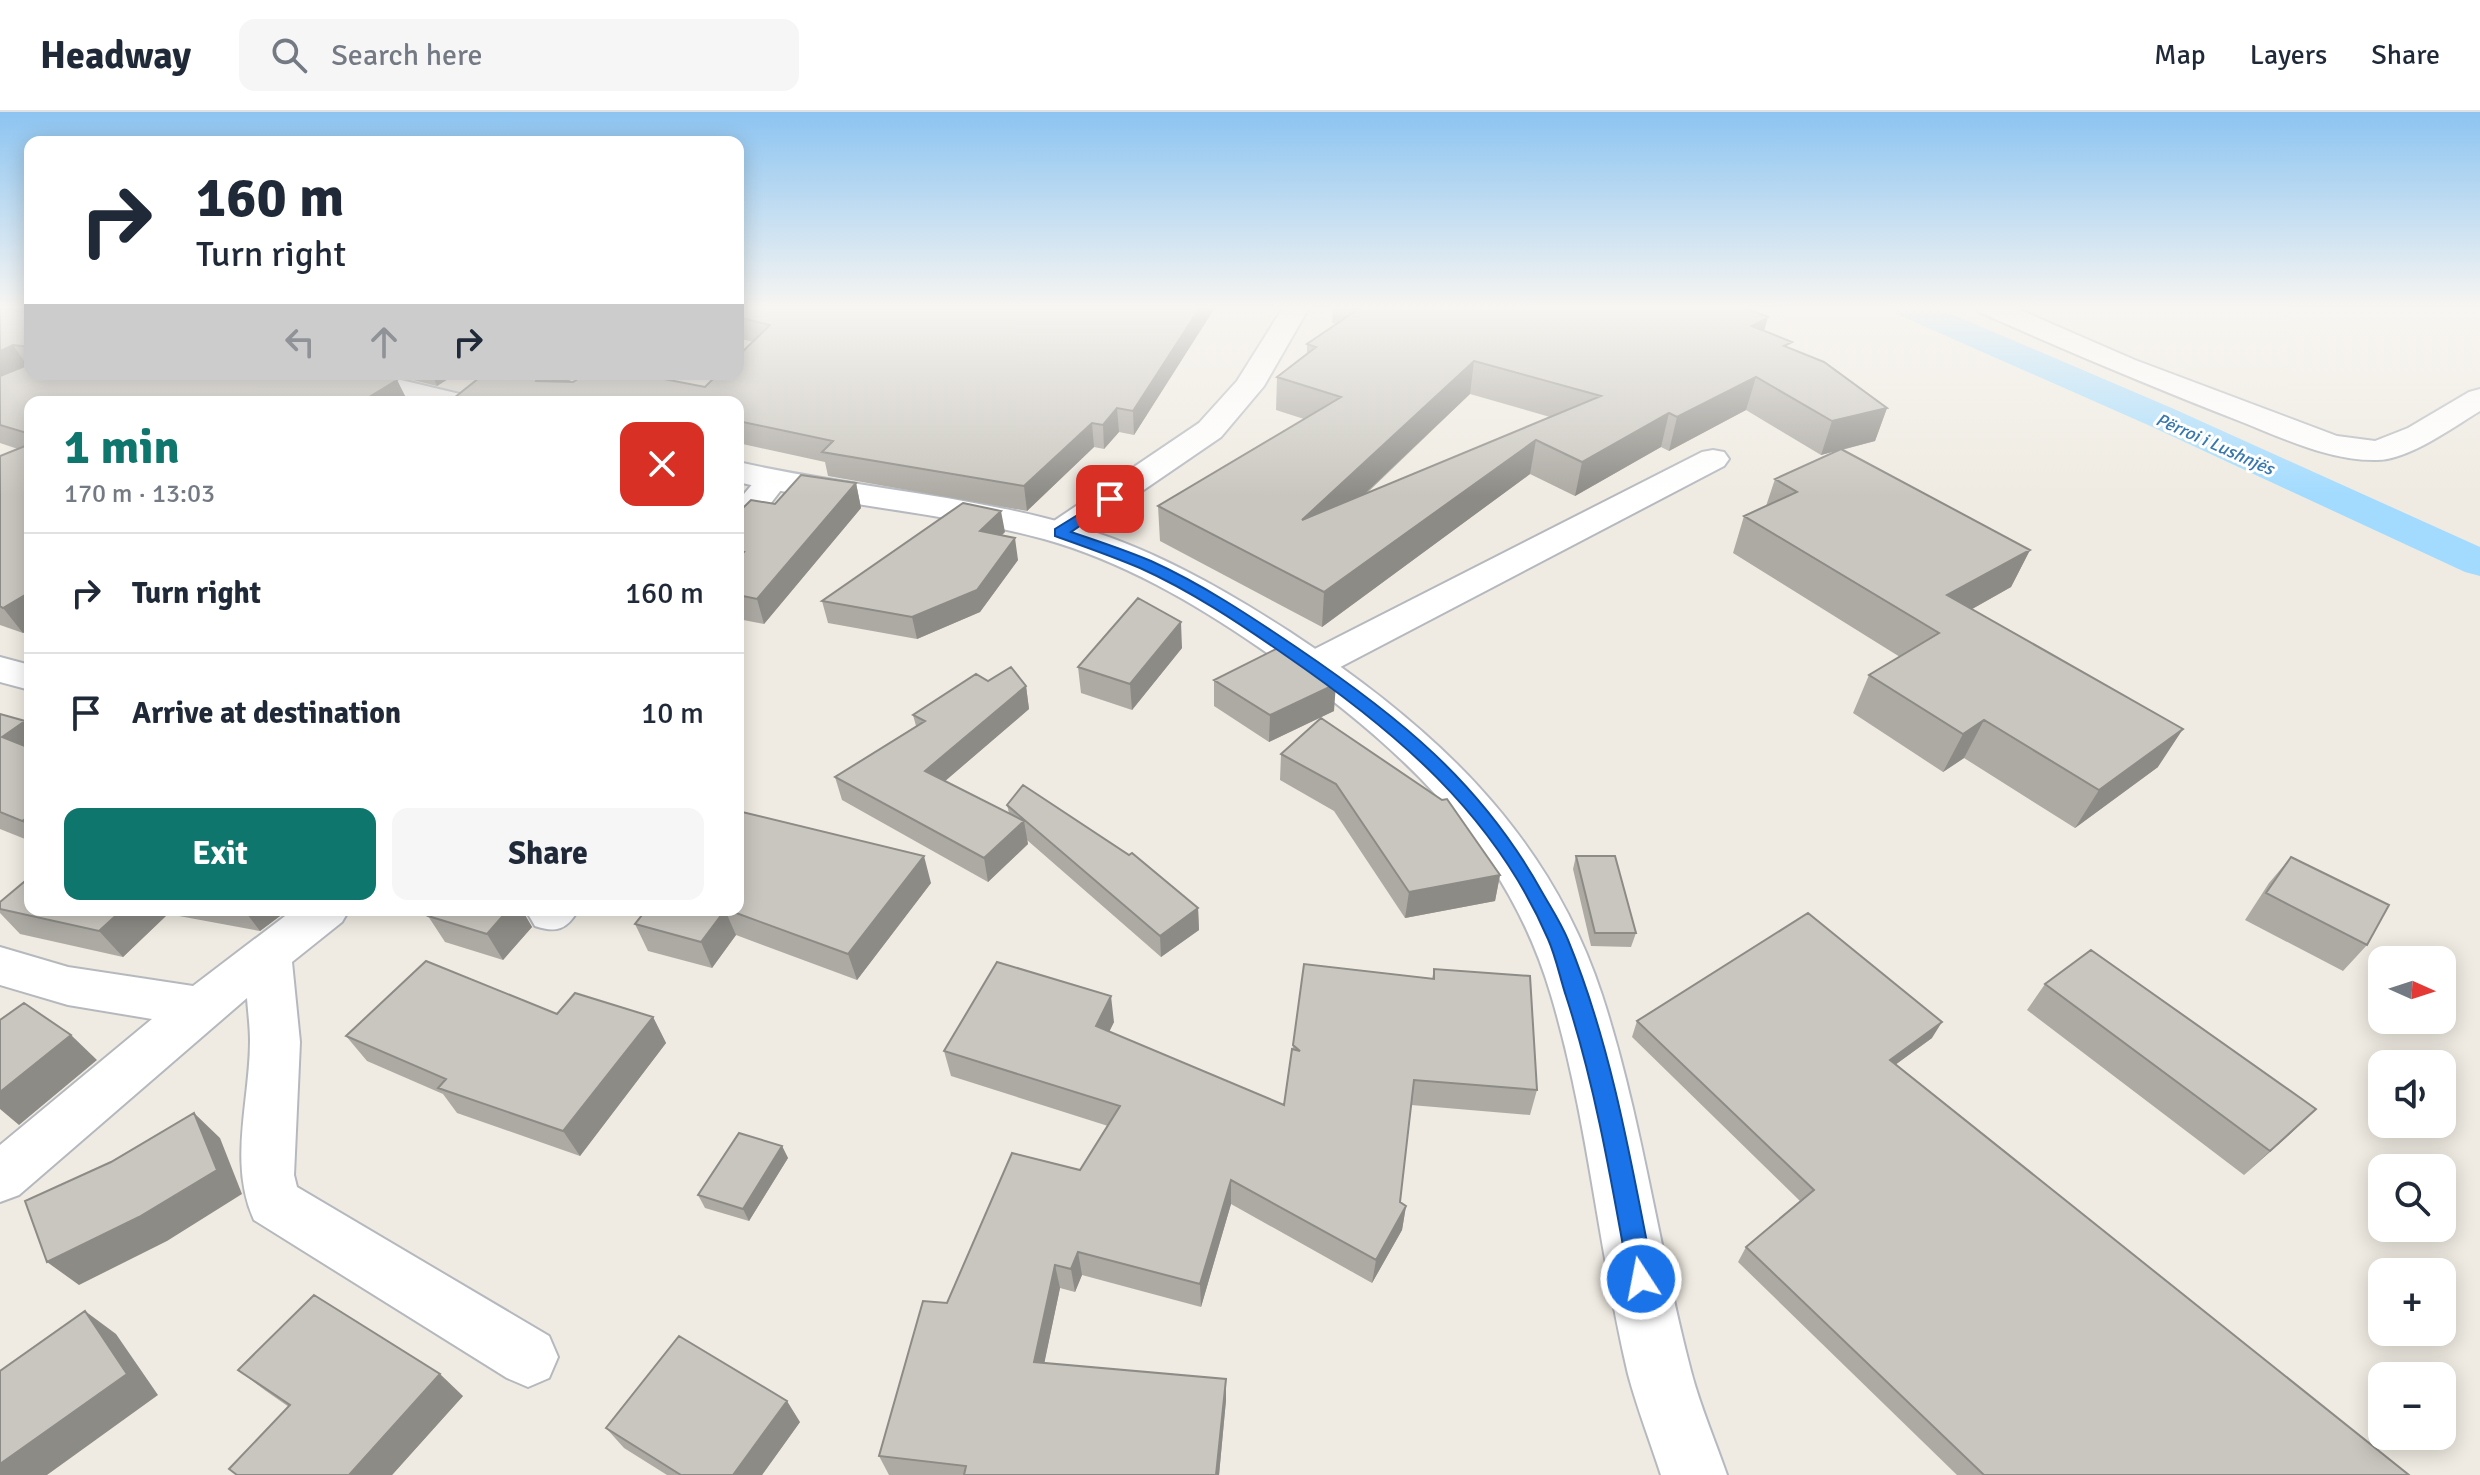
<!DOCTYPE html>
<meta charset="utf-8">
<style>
:root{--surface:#fff;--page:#f6f6f7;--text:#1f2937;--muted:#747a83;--line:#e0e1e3;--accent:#0f766e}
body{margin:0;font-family:Signika,sans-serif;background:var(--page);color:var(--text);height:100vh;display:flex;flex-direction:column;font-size:30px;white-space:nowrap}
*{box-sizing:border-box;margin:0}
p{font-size:26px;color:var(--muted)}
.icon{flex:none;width:44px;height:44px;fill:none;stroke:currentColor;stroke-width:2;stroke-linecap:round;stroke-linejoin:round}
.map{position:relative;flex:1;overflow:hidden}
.sheet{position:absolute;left:24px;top:284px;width:720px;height:520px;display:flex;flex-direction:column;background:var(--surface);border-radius:16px;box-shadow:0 4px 20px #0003}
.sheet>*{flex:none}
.hud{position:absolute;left:24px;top:24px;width:720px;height:244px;border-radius:16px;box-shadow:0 4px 20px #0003;background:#fff;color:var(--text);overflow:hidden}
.needle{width:52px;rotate:93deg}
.fabs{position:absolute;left:2368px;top:834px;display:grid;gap:16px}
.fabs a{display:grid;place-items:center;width:88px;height:88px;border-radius:16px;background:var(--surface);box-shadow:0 4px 20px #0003;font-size:40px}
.pin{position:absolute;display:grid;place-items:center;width:68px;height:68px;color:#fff;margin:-34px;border-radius:16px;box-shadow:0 4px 12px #0006}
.me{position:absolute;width:88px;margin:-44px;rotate:349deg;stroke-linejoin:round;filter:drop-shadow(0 0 6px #0008)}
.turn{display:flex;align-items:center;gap:28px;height:168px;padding:0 40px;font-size:36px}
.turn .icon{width:104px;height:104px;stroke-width:2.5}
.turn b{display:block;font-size:56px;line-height:68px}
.lanes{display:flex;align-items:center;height:76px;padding:0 40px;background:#0003;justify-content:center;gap:40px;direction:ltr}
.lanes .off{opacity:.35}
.round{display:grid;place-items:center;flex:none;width:84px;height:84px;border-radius:16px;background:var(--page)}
.head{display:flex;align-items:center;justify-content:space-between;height:136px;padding:0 40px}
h1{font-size:48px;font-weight:700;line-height:60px;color:var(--accent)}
.primary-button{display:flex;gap:16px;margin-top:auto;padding:16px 40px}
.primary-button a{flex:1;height:92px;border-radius:16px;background:var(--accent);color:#fff;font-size:32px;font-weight:700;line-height:92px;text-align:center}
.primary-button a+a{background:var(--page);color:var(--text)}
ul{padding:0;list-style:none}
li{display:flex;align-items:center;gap:24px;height:120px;padding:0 40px;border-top:2px solid var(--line)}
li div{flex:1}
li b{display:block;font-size:30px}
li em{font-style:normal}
header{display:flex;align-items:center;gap:48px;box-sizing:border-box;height:112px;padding:0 40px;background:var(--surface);border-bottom:2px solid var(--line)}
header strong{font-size:38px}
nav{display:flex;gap:44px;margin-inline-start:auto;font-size:28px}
.search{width:560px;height:72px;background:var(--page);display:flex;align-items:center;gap:20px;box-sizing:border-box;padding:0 28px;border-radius:16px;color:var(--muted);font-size:30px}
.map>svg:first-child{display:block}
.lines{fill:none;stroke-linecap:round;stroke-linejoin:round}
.canal{fill:#a2dbff;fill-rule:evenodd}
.minor-casing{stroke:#b5b9be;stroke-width:4}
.secondary-casing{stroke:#b6bac0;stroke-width:4}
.minor{fill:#fff;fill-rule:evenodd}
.secondary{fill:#fff;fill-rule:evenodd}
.wall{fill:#adaaa4;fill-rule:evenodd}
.shaded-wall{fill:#8d8b86}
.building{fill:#c9c6bf;stroke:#8d8b86;stroke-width:2;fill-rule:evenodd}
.route{fill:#1a73e8;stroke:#114b97;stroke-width:2}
.labels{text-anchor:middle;stroke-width:6;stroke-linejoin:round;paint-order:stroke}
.far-water-label{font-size:18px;font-style:italic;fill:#3677af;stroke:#fff}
</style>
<header>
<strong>Headway</strong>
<div class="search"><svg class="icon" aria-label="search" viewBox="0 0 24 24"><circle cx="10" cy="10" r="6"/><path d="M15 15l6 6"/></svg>Search here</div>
<nav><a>Map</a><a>Layers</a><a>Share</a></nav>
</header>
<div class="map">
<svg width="2480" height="1363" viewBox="0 0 2480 1363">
<rect width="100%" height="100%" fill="#efebe2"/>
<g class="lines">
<path class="canal" d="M1889,194H1933L2174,297L2480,435V464L2465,460L2148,313L1894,201Z"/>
<defs>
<path id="minor" d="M1284,194H1310L1264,274L1221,325L1072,427L1060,430L1048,427L1043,420L1048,413L1199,311L1237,269Z
M1976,194H2011L2135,248L2337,324L2375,329L2408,316L2469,280L2480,277V299C2453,315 2409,348 2377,348C2328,349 2281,325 2237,308C2150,274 2065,238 1979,200Z
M1713,338L1724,340L1729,347L1724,354L1325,563L1312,566L1299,563L1293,554L1299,545L1702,340Z
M772,359L783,362L788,369L750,418L738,421V389L761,362Z
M0,545L30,553V578L0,570Z
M293,798H349L342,810L292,850L300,930L294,1063L297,1075L549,1224L558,1245L549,1266L528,1275L507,1266L254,1108C228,1051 250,989 250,929C250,915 248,900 247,886L19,1083L0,1090V1033L152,907L68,893L0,873V835L68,855L193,874Z
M530,798H578C567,818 556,821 535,814L528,802Z"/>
<path id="secondary" d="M323,262H376L464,283L469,290H415L327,268Z
M738,350C848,375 962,382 1071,413C1150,435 1222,476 1290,520C1431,613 1548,718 1602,883C1642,1006 1658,1134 1691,1259C1700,1294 1715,1328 1727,1363H1661C1650,1329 1637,1296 1628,1262C1598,1136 1588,1007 1551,883C1505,726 1390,625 1260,536C1193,490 1122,449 1044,427C944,400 839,394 738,370Z"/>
</defs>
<use href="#minor" class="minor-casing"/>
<use href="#secondary" class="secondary-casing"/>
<use href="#minor" class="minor"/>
<use href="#secondary" class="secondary"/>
</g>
<path class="wall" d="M0,194H29L20,199L30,201V262L397,268L408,290H30V517L23,521L0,513V344L18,337L0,331Z
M738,194H1216L1134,323L1119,320L1104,337L1094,335L1027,399L828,364L825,350L738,331V290L484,262H580L568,270L705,275L753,230L738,226Z
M1333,194H1740L1764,219L1790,237L1887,296L1875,329L1842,338L2030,438L2011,475L1972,497L2158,655L2075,716L1964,646L1943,660L1853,601L1869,563L1900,545L1733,441L1744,404L1766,394L1775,367L1838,338L1821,343L1746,298L1669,339L1661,335L1575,384L1530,362L1322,515L1160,429L1158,394L1304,307L1276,298L1277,265L1307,241V232L1337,212L1332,211ZM1470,282L1550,305L1366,382Z
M389,262H456L437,274Z
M856,371L861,396L764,512L738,507V398L775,392Z
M1005,420L1001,424L1018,448L980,500L917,527L828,511L822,489Z
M1182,536L1132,598L1081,581L1078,555Z
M1214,568L1334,599L1269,630L1214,594Z
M1026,574L1029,597L945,669L1009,701L1007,693L1198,796L1199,818L1161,845L1027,728L1028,732L988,770L842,688L835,665L916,614L913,603Z
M0,602L25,609L30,616V729L0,717Z
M1281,642L1500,763L1495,789L1405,806L1334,699L1280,668Z
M1576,744L1636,821L1631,835L1591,834L1573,757Z
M2291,745L2367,833L2343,859L2245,808L2269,771Z
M931,771L857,868L736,823L712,856L648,839L635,812L646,798H738Z
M0,790L30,798H288L260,819L168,802L123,845L20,822L0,801Z
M525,803L532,815L503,848L445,830L428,804Z
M1434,857L1537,978L1530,1003L1411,993L1400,1090L1406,1094L1402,1118L1372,1171L1231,1092L1201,1195L1082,1163L1075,1180L1060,1176L1044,1251L1226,1288L1219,1363H889L879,1344L947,1191L1080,1058L1108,1014L951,964L944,939L1114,910L1109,920L1284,993L1293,933L1432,867Z
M2045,872L2290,1022L2244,1063L2027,898Z
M557,902L653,905L666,931L580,1044L457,1001L443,982L367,949L346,924Z
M1637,909L1932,926L1896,952L2409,1363H1957L1738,1150L1746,1135L1800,1089L1632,925Z
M782,1034L788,1046L749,1109L705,1096L698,1083Z
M238,1258L463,1284L392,1363H237L289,1295L266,1279Z
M800,1310L762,1363H667L624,1336L606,1316Z"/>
<path class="shaded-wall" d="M0,194H29L0,212Z
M1201,194H1216L1134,323L1133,299Z
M1768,205L1759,237L1752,214Z
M13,233L29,256L0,270V239Z
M1474,249L1470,282L1300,443L1302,408Z
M432,262H456L437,274Z
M539,262H580L549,281L536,269Z
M1756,265L1746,298L1669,339L1677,305Z
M397,268L408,290H361Z
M1117,296L1119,320L1104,337L1103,313Z
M1887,296L1875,329L1821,343L1832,309Z
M1669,301L1661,335L1575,384L1582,350Z
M1092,311L1094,335L1027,399L1024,374Z
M1536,328L1530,362L1322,515L1324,480Z
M856,371L861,396L764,512L757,487Z
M1001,399L1005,420L983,441L980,419Z
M1015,426L1018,448L980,500L917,527L912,505Z
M2030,438L2011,475L1935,518L1947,483Z
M30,480V517L23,521L3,496Z
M1181,510L1182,536L1132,598L1130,572Z
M1336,572L1334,599L1269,630L1270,603Z
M1026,574L1029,597L930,682L925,659Z
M1984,608L1964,646L1943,660L1963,622Z
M25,609L30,616V647L2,625Z
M2183,617L2158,655L2075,716L2099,678Z
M30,704V717L22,709Z
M1024,709L1028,732L988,770L984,746Z
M924,744L931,771L857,868L848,842Z
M1500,763L1495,789L1405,806L1409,780Z
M1198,796L1199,818L1161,845L1160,824Z
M122,798H165L168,802L123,845L99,819Z
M244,798H288L260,819Z
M508,798H527L525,803L532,815L503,848L487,822Z
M725,798L736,823L712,856L701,830Z
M1111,884L1114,910L1099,940L1096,914Z
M653,905L666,931L580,1044L563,1019Z
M1942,910L1932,926L1880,964L1890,948Z
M71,923L97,948L19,1013L0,997V980Z
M2316,997L2290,1022L2244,1063L2270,1039Z
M194,1001L220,1026L242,1082L167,1129L79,1173L47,1150Z
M782,1034L788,1046L749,1109L743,1097Z
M1231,1068V1092L1201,1195L1200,1172Z
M1406,1094L1402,1118L1372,1171L1376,1148Z
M1078,1140L1082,1163L1075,1180L1071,1157Z
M1055,1153L1060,1176L1040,1272L1034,1250Z
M85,1199L116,1222L158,1283L47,1363H0V1345Z
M440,1262L463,1284L392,1363H349Z
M1226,1267V1288L1219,1363H1216Z
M787,1289L800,1310L762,1363H733Z"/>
<path class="building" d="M738,194H1201L1133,299L1117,296L1103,313L1092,311L1024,374L822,340L833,329L738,309V290H449L484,262H539L536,269L573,270L586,262H638L705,275L718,262H738V244L770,213L738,205Z
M1363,194H1740L1768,205L1752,214L1792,230L1784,234L1824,250L1887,296L1832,309L1756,265L1677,305L1669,301L1582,350L1536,328L1324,480L1158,394L1341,285L1277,265L1316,235L1307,232ZM1474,249L1601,284L1302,408Z
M0,196L30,201V212L26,214H30V235L13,233L0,239Z
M30,252V262H372L397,268L361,290H30V322L0,313V264Z
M30,332V480L3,496L0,494V344Z
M1841,337L2030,438L1947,483L2183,617L2099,678L1984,608L1963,622L1869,563L1939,521L1744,404L1797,380L1775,367Z
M801,363L856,371L757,487L738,483V447L744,440L738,439V398L743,396L751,388L775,392Z
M963,391L1001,399L980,419L1015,426L977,478L912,505L822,489Z
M1138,486L1181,510L1130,572L1078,555Z
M1282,534L1336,572L1270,603L1214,568Z
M1011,555L1026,574L925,659L1024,709L984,746L835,665L925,609L913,603L976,562L988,569Z
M0,602L25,609L2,625L30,636V704L22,709L0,700Z
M1321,606L1442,688L1447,687L1500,763L1409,780L1336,672L1281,642Z
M1023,673L1129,743L1132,741L1198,796L1160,824L1007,693Z
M738,699L924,744L848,842L728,798H738Z
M1576,744H1615L1636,821H1595Z
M2291,745L2389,793L2367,833L2266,781Z
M30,765V798H122L99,819L0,797V790Z
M433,798H508L487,822L428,804Z
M646,798H725L701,830L635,812Z
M1808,801L1942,910L1890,948L2409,1363H1984L1746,1135L1814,1078L1637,909Z
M2091,838L2316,997L2270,1039L2045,872Z
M426,849L557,902L575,881L653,905L563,1019L438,976L446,967L346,924Z
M997,850L1111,884L1096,914L1284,993L1292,937L1300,939L1293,933L1304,852L1434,867V857L1530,864L1537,978L1414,968L1400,1090L1406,1094L1376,1148L1231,1068L1200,1172L1078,1140L1071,1157L1055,1153L1034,1250L1226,1267L1216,1363H964L966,1354L879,1344L923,1189L947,1191L1012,1041L1080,1058L1120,994L944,939Z
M24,891L71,923L0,980V908Z
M194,1001L217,1058L139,1105L47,1150L25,1089L111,1050Z
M739,1021L782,1034L743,1097L698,1083Z
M314,1183L440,1262L349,1363H237L229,1357L290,1293L238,1258Z
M85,1199L127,1262L0,1352V1259Z
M679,1224L787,1289L733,1363H681L606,1316Z"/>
<linearGradient id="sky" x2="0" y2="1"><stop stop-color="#8cc4f1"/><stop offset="0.51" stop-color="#f8f6f2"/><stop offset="1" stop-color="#f8f6f2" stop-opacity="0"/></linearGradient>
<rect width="2480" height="384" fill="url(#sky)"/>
<path class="route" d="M1110,383L1117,387L1115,390L1071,420C1098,429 1125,438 1151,449C1202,472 1250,504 1296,535C1398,604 1481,670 1542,780C1551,796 1561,811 1568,828C1612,935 1632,1054 1654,1167L1650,1176L1641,1179L1633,1176L1629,1167C1612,1073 1596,976 1566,884C1560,866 1556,845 1548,827C1494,701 1394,618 1285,543C1239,511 1191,479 1140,456C1112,444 1083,434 1055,424V417Z"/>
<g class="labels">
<g class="far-water-label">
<text transform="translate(2215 332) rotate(24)" y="6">Përroi i Lushnjës</text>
</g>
</g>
</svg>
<div class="fabs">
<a><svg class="needle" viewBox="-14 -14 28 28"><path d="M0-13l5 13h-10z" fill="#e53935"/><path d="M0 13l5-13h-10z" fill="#747a83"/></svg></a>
<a><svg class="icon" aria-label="sound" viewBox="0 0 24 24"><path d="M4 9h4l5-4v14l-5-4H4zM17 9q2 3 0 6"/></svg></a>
<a><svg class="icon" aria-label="search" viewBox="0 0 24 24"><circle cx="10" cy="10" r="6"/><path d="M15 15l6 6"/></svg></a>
<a>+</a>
<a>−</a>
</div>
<div class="pin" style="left:1110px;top:387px;background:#d93025"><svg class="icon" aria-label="arrive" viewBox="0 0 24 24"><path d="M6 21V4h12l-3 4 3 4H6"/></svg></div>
<svg class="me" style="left:1641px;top:1167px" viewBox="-20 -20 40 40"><circle r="17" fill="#1a73e8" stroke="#fff" stroke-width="3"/><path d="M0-11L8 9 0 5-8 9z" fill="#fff"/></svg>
<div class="hud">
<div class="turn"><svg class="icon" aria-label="right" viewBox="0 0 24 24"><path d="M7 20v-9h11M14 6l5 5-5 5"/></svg><div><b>160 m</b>Turn right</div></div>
<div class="lanes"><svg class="icon off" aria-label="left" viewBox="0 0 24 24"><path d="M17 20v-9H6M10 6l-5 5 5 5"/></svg><svg class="icon off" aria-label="ahead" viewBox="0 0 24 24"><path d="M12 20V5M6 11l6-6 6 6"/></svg><svg class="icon" aria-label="right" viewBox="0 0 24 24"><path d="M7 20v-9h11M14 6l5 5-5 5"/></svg></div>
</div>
<section class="sheet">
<div class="head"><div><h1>1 min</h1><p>170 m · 13:03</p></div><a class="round" style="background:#d93025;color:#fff"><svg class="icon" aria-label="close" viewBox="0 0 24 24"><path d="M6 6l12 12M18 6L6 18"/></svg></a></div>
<ul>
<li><svg class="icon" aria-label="right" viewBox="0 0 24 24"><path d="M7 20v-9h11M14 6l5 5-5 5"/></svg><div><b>Turn right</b></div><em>160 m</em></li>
<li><svg class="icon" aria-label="arrive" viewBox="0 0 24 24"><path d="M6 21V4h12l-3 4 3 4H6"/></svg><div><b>Arrive at destination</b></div><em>10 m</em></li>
</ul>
<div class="primary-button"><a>Exit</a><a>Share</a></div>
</section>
</div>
